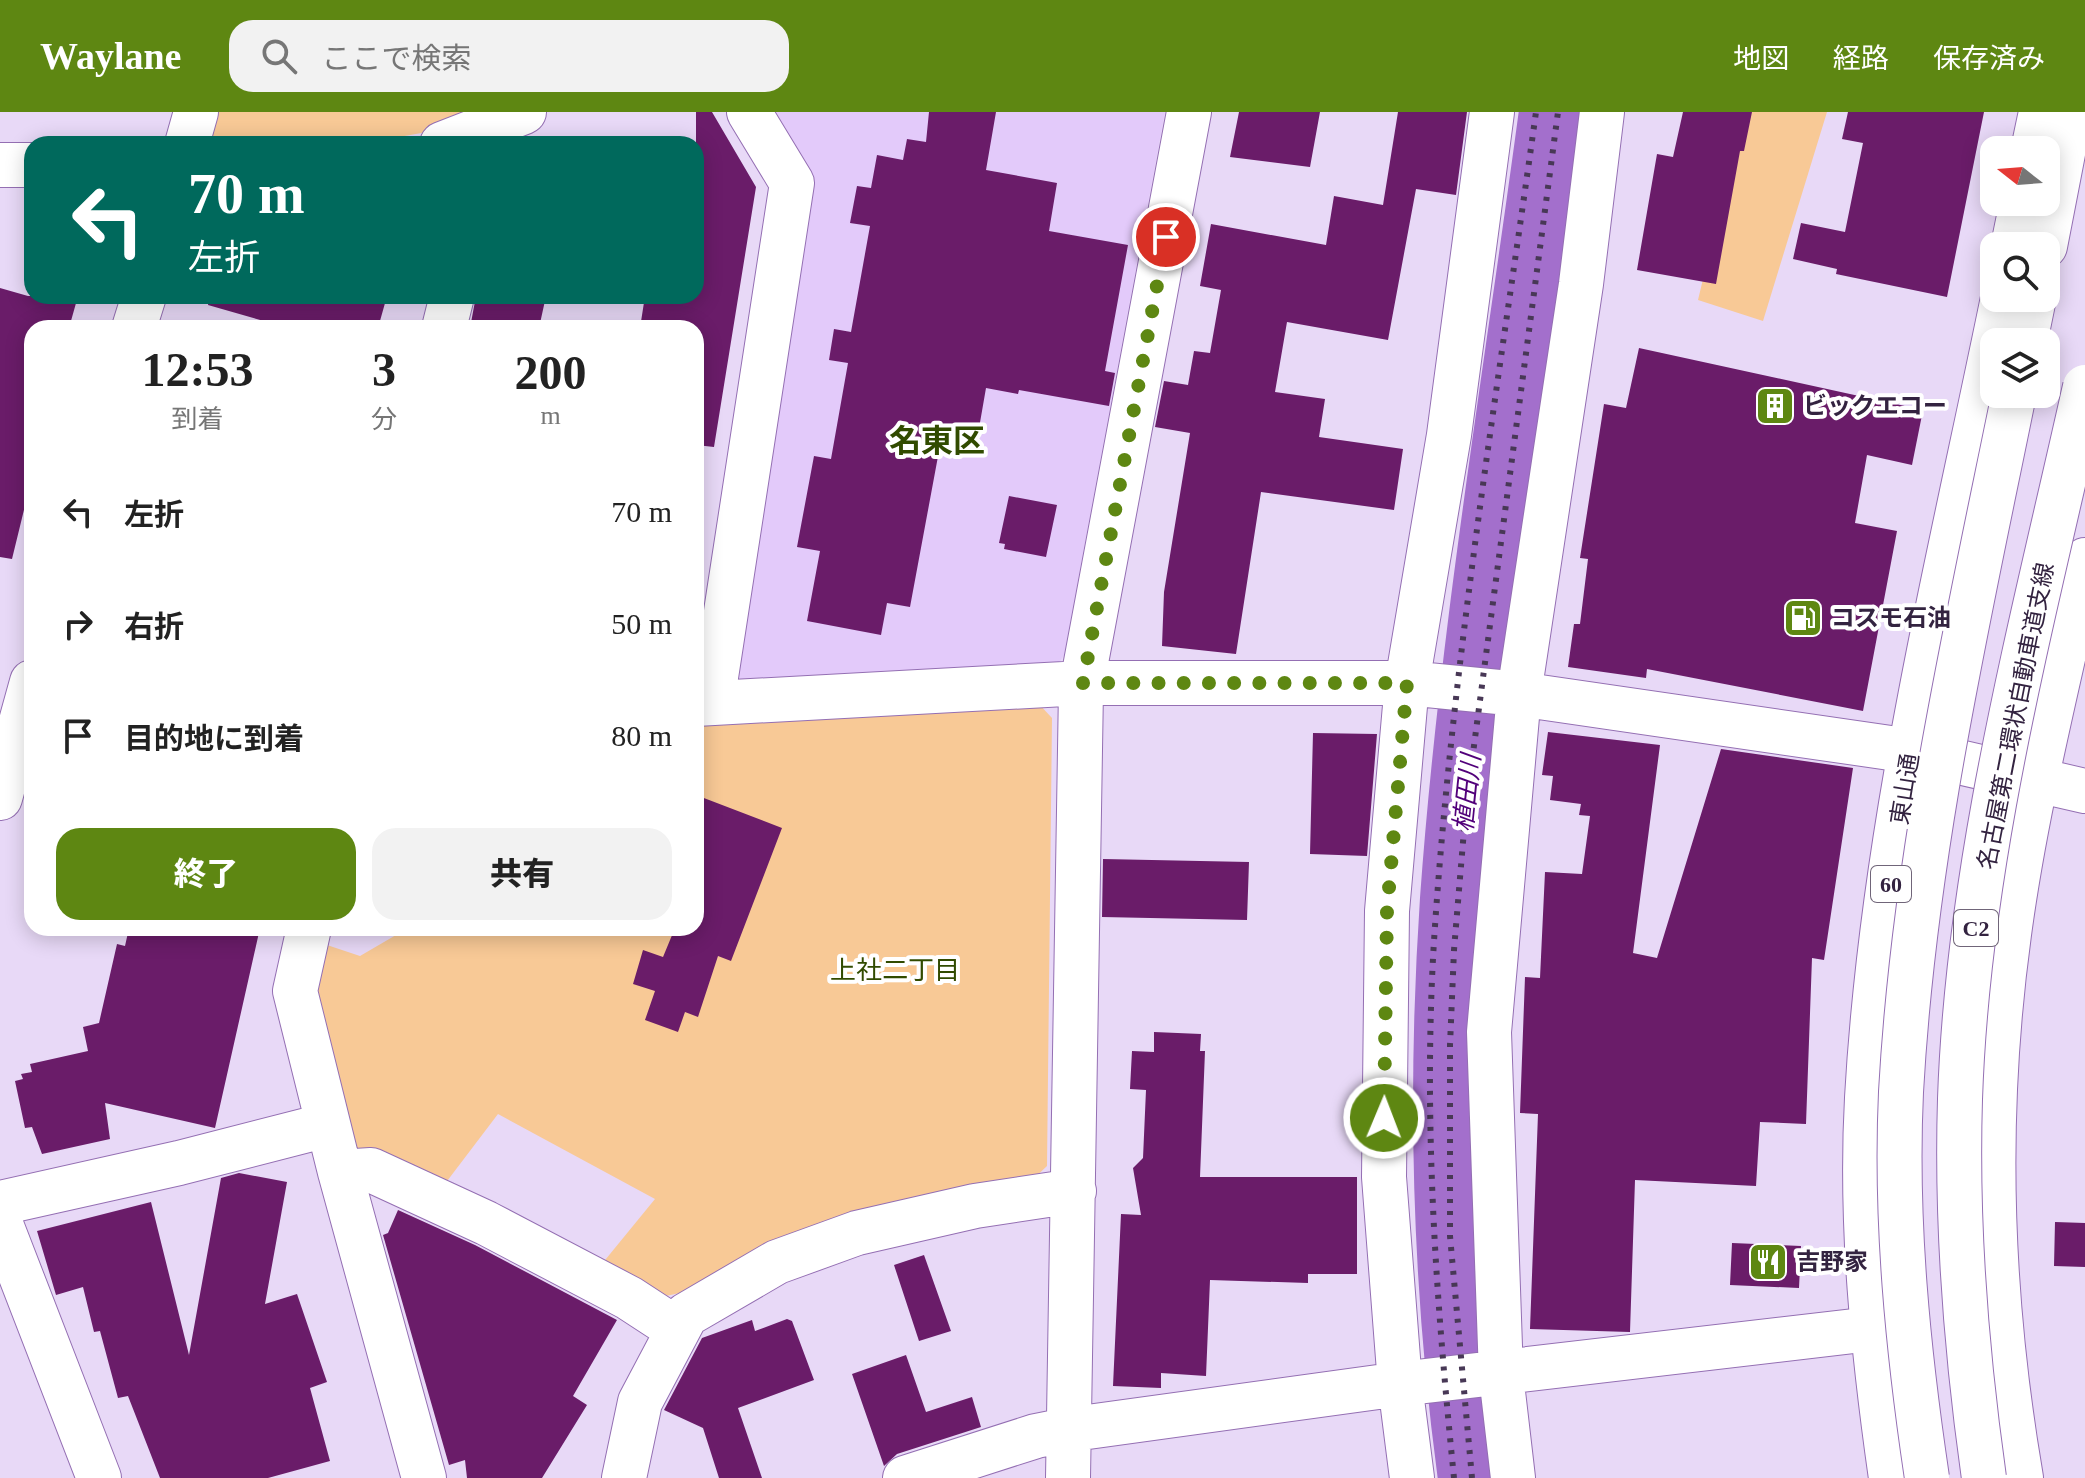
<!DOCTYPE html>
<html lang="ja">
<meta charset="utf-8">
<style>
:root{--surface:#fff;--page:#f2f2f2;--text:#222;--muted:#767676;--accent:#5e8712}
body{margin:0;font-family:"Times New Roman","Noto Sans JP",serif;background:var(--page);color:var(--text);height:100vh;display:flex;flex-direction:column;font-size:30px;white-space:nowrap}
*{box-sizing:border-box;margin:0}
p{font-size:26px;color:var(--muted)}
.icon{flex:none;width:44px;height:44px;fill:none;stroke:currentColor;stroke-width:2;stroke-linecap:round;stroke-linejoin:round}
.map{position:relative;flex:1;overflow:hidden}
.details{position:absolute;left:24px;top:208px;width:680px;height:616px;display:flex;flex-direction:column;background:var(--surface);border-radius:24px;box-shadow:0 4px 20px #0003}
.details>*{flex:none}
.top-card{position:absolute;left:24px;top:24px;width:680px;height:168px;border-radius:24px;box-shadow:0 4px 20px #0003;background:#00695c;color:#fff;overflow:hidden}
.needle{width:52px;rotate:287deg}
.buttons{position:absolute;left:1980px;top:24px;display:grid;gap:16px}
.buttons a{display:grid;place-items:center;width:80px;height:80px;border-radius:16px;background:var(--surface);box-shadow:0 4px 20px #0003;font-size:40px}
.pin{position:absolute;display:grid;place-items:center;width:68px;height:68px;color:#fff;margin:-34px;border:4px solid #fff;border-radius:50%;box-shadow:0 2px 8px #0007}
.me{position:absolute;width:88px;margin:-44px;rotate:1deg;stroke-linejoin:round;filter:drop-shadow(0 0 6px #0008)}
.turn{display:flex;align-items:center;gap:28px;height:168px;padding:0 32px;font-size:36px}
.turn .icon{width:104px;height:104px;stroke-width:2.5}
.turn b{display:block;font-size:56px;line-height:68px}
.eta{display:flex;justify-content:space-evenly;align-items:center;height:136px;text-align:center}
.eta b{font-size:48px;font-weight:800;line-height:56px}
.action{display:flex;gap:16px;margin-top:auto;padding:16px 32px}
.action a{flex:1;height:92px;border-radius:24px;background:var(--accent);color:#fff;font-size:32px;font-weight:800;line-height:92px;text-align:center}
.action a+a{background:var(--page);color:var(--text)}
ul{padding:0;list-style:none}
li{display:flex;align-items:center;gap:24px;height:112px;padding:0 32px}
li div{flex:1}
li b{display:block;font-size:30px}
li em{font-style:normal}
header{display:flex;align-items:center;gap:48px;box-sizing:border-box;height:112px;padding:0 40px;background:var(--accent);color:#fff}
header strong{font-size:38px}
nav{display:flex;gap:44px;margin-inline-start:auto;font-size:28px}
.search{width:560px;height:72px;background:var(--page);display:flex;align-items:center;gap:20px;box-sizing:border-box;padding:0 28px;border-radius:24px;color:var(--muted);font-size:30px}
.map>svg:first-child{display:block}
.built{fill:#e3cafa}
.green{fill:#f8c996}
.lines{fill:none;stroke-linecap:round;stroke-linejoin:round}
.river{stroke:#a36fcc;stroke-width:72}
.building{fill:#6a1c69}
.minor-casing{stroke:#946fb3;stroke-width:46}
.tertiary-casing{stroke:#946fb3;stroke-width:46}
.primary-casing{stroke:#946fb3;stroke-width:46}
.motorway-casing{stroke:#946fb3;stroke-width:46}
.minor{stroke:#fff;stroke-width:44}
.tertiary{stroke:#fff;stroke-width:44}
.primary{stroke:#fff;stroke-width:44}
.motorway{stroke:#fff;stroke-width:44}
.rail{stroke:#483856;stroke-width:6;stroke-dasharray:4 8;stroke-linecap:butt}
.motorway-bridge-casing{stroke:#946fb3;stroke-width:46;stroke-linecap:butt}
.motorway-bridge{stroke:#fff;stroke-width:44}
.route{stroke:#5e8712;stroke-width:14;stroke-dasharray:0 25.2}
.labels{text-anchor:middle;stroke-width:8;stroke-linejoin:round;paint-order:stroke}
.shield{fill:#fff;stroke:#706579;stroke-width:2}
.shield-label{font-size:22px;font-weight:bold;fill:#332340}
.poi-label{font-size:24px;font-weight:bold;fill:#332340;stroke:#fff;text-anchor:start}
.street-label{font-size:24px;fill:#332340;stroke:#fff}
.water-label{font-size:26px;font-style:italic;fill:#51007a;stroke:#fff}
.neighbourhood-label{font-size:26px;fill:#314b00;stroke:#fff}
.district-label{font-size:32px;font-weight:bold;fill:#314b00;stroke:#fff}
</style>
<header>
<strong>Waylane</strong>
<div class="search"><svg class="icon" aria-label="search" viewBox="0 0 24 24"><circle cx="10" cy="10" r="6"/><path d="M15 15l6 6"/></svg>ここで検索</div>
<nav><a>地図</a><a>経路</a><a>保存済み</a></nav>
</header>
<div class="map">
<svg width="2085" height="1366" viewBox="0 0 2085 1366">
<rect width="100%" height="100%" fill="#e8d9f7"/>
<path class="built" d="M773,0H1165L1064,543L1055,558L738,579L725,564L805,76Z"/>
<path class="green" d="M208,0H494L427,20L360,32H214L203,20Z
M1743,0H1827L1763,209L1698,188Z
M1038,591L1052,606L1047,1054L1027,1073L862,1098L777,1126L693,1178L657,1186L601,1153L655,1087L498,1002L438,1081L342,1055L302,878L315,829L360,844L408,816H696V614L886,604Z"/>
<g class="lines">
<path class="river" d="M1474,1366C1448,1175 1443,980 1456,787C1475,524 1520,262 1555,0"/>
</g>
<path class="building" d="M696,0H712L756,75L714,335L696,333V216H640L645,184H696Z
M929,0H996L986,58L1057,71L1049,119L1128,133L1105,259L1115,261L1109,294L1019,278L1018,282L986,276L974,345L939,339L910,495L887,491L881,523L807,509L820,439L797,435L814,344L831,347L848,251L829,248L834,217L851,220L870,114L850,111L857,74L871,76L877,43L903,48L907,27L926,30Z
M1239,0H1320L1310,55L1230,45Z
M1398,0H1467L1456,83L1416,77L1388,228L1287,210L1275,280L1325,287L1319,325L1403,337L1394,398L1261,380L1236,542L1162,534L1164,480L1190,321L1155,315L1164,269L1188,273L1194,239L1210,241L1221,178L1200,174L1211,112L1326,133L1334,84L1383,93Z
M1683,0H1752L1744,39H1740L1716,172L1637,158L1657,42L1673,45Z
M1848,0H1984L1947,185L1836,162L1837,157L1793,147L1801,111L1845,120L1863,31L1842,27Z
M0,176L28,184H78L69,216H32V365L12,447L0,445Z
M209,184H387L378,216H288L208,193Z
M476,184H546L539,216H470Z
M1639,236L1923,298L1912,353L1867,343L1855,411L1897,419L1863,599L1647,557L1646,566L1568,555L1574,512H1580L1588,447L1580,446L1604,292L1626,296Z
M1009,384L1057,393L1046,445L1004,437L1005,432L999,431Z
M1548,620L1660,633L1633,841L1657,846L1721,637L1853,656L1824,848L1812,846L1806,1012L1760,1010L1756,1074L1635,1068L1630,1220L1530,1217L1538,1002L1520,1001L1525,865L1540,866L1545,760L1582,762L1590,704L1579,703L1581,692L1550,688L1553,664L1542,663Z
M1313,621L1377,622L1367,744L1310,742Z
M696,683L782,716L731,849L718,844L698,905L685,900L678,920L645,908L655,879L633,872L643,838L663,845L675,816H696Z
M1103,747L1249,750L1247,808L1102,805Z
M129,816H260L215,1016L105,991L110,1027L42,1042L32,1015L25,1016L15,969L23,967L21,962L32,960L30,952L88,939L83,915L99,911L117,832L125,834Z
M1154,920L1201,922L1200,939H1205L1200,1065H1357V1162H1308V1171L1210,1168L1206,1264L1161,1261V1276L1113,1274L1121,1102L1141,1103L1133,1056L1143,1046L1146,978L1130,977L1132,939L1154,940Z
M239,1061L287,1070L265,1192L297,1182L327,1270L310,1276L330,1349L268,1366H160L128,1284L118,1286L100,1219L94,1220L83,1175L56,1183L37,1119L151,1090L189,1243L221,1066Z
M398,1098L475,1133L617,1208L573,1284L587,1293L542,1366H467L465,1348L449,1353L383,1123L388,1121Z
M2055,1110L2085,1111V1155L2054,1154Z
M1732,1131L1801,1134L1799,1176L1730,1173Z
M924,1143L951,1219L919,1229L894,1153Z
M787,1207L792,1209L814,1268L738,1296L762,1366H719L703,1316L664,1298L702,1226L752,1208L755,1219Z
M906,1243L926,1300L972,1285L981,1315L897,1342L884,1354L852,1262Z"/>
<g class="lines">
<defs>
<path id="minor" d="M187,32L196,0
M134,216L144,184
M444,216L452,184
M712,591L792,71L749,0
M696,592L1083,571H1407L1519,582L1911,639L2085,679
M0,686L32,570
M309,816L295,879L340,1060L424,1366
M340,1060L371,1058L486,1111L629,1186L678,1218
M0,1091L179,1051L327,1013
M0,1110L99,1366
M624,1366L640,1290L686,1203L777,1150L857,1121L975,1094L1074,1079
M905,1366L1036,1324L1066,1318L1400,1272L1871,1217
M1068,1366L1081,577L1189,0
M1412,1366L1400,1272L1384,1065L1387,799L1407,571L1449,323L1492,0
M1513,1366L1501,1263L1489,920L1519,582L1581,172L1602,0"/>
<path id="tertiary" d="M442,32L524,0
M0,53H32"/>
<path id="primary" d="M2033,38L2041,0
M2013,134L2022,90
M1891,1366C1873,1240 1860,1113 1867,986C1882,716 1949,450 2003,186
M2021,1366C1990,1186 1984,1003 2009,822C2026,696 2058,572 2085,448"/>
<path id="motorway" d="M2045,134L2071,0
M2025,230L2034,186"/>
</defs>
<use href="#minor" class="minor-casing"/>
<use href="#tertiary" class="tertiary-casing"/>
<use href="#primary" class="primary-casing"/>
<use href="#motorway" class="motorway-casing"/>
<use href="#minor" class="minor"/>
<use href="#tertiary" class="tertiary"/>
<use href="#primary" class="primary"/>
<use href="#motorway" class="motorway"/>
<path class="rail" d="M1454,1366C1436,1187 1423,1008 1434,829C1452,551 1498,275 1536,0
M1472,1366L1450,1124V933L1454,838L1466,694L1558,0"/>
<defs>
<path id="motorway-bridge" d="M1927,1366C1908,1239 1895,1109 1901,980C1914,744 1967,513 2014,282
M1984,1366C1966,1239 1956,1115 1960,987C1968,747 2033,509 2085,275"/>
</defs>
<use href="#motorway-bridge" class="motorway-bridge-casing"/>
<use href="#motorway-bridge" class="motorway-bridge"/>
</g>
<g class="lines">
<path class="route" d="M1166,125L1083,571H1407L1387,799L1384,1006"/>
</g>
<defs>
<symbol id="building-square" viewBox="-11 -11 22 22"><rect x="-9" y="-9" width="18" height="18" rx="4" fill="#5e8712" stroke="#fff"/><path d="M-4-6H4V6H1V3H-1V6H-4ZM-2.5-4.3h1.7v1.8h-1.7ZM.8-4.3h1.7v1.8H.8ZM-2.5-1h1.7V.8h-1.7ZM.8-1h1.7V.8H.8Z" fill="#fff"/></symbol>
<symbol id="fuel-square" viewBox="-11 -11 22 22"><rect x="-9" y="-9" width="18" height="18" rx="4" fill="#5e8712" stroke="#fff"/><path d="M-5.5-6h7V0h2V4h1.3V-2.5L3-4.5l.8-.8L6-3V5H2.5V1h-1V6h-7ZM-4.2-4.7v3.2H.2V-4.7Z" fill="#fff"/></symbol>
<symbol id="restaurant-square" viewBox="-11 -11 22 22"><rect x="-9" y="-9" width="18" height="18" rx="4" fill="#5e8712" stroke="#fff"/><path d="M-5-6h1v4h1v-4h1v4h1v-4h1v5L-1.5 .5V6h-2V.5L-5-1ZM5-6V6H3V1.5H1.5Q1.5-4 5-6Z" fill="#fff"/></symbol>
</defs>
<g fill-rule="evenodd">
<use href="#building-square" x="1753" y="272" width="44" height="44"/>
<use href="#fuel-square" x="1781" y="484" width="44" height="44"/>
<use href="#restaurant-square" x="1746" y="1128" width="44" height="44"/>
</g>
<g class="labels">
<g class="shield">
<rect x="1871" y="754" width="40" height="36" rx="6"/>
<rect x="1954" y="798" width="44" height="36" rx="6"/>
</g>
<g class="shield-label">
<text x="1891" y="780">60</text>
<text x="1976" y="824">C2</text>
</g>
<g class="poi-label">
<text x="1803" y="302">ビックエコー</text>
<text x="1831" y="514">コスモ石油</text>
<text x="1796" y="1158">吉野家</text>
</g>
<g class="street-label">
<text transform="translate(2016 604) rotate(-79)" y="8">名古屋第二環状自動車道支線</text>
<text transform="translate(1905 677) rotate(-81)" y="8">東山通</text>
</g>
<g class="water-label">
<text transform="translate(1467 681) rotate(-84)" y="9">植田川</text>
</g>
<g class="neighbourhood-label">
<text x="895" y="867">上社二丁目</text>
</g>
<g class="district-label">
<text x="937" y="340">名東区</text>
</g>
</g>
</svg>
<div class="buttons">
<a><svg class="needle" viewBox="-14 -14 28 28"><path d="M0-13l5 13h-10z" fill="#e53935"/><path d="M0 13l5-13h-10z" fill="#767676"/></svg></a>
<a><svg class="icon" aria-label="search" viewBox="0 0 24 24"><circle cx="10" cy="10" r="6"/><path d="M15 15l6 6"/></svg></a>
<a><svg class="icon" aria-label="layers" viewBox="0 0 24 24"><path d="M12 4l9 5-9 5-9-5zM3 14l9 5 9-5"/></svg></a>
</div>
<div class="pin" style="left:1166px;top:125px;background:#d93025"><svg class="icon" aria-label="arrive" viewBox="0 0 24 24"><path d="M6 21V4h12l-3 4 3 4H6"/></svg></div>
<svg class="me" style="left:1384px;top:1006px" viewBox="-20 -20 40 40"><circle r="17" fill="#5e8712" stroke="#fff" stroke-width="3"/><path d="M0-11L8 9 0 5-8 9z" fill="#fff"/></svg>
<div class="top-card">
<div class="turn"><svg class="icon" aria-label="left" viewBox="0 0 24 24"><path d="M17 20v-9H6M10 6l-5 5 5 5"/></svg><div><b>70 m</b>左折</div></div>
</div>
<section class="details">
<div class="eta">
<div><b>12:53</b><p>到着</p></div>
<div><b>3</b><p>分</p></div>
<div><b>200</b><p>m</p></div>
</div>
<ul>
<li><svg class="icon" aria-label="left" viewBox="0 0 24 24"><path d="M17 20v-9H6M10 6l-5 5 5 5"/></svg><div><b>左折</b></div><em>70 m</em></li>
<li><svg class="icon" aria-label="right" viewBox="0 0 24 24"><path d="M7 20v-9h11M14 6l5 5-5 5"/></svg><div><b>右折</b></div><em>50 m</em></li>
<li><svg class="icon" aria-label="arrive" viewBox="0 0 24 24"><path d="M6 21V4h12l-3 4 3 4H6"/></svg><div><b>目的地に到着</b></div><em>80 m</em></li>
</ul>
<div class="action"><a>終了</a><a>共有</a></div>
</section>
</div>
